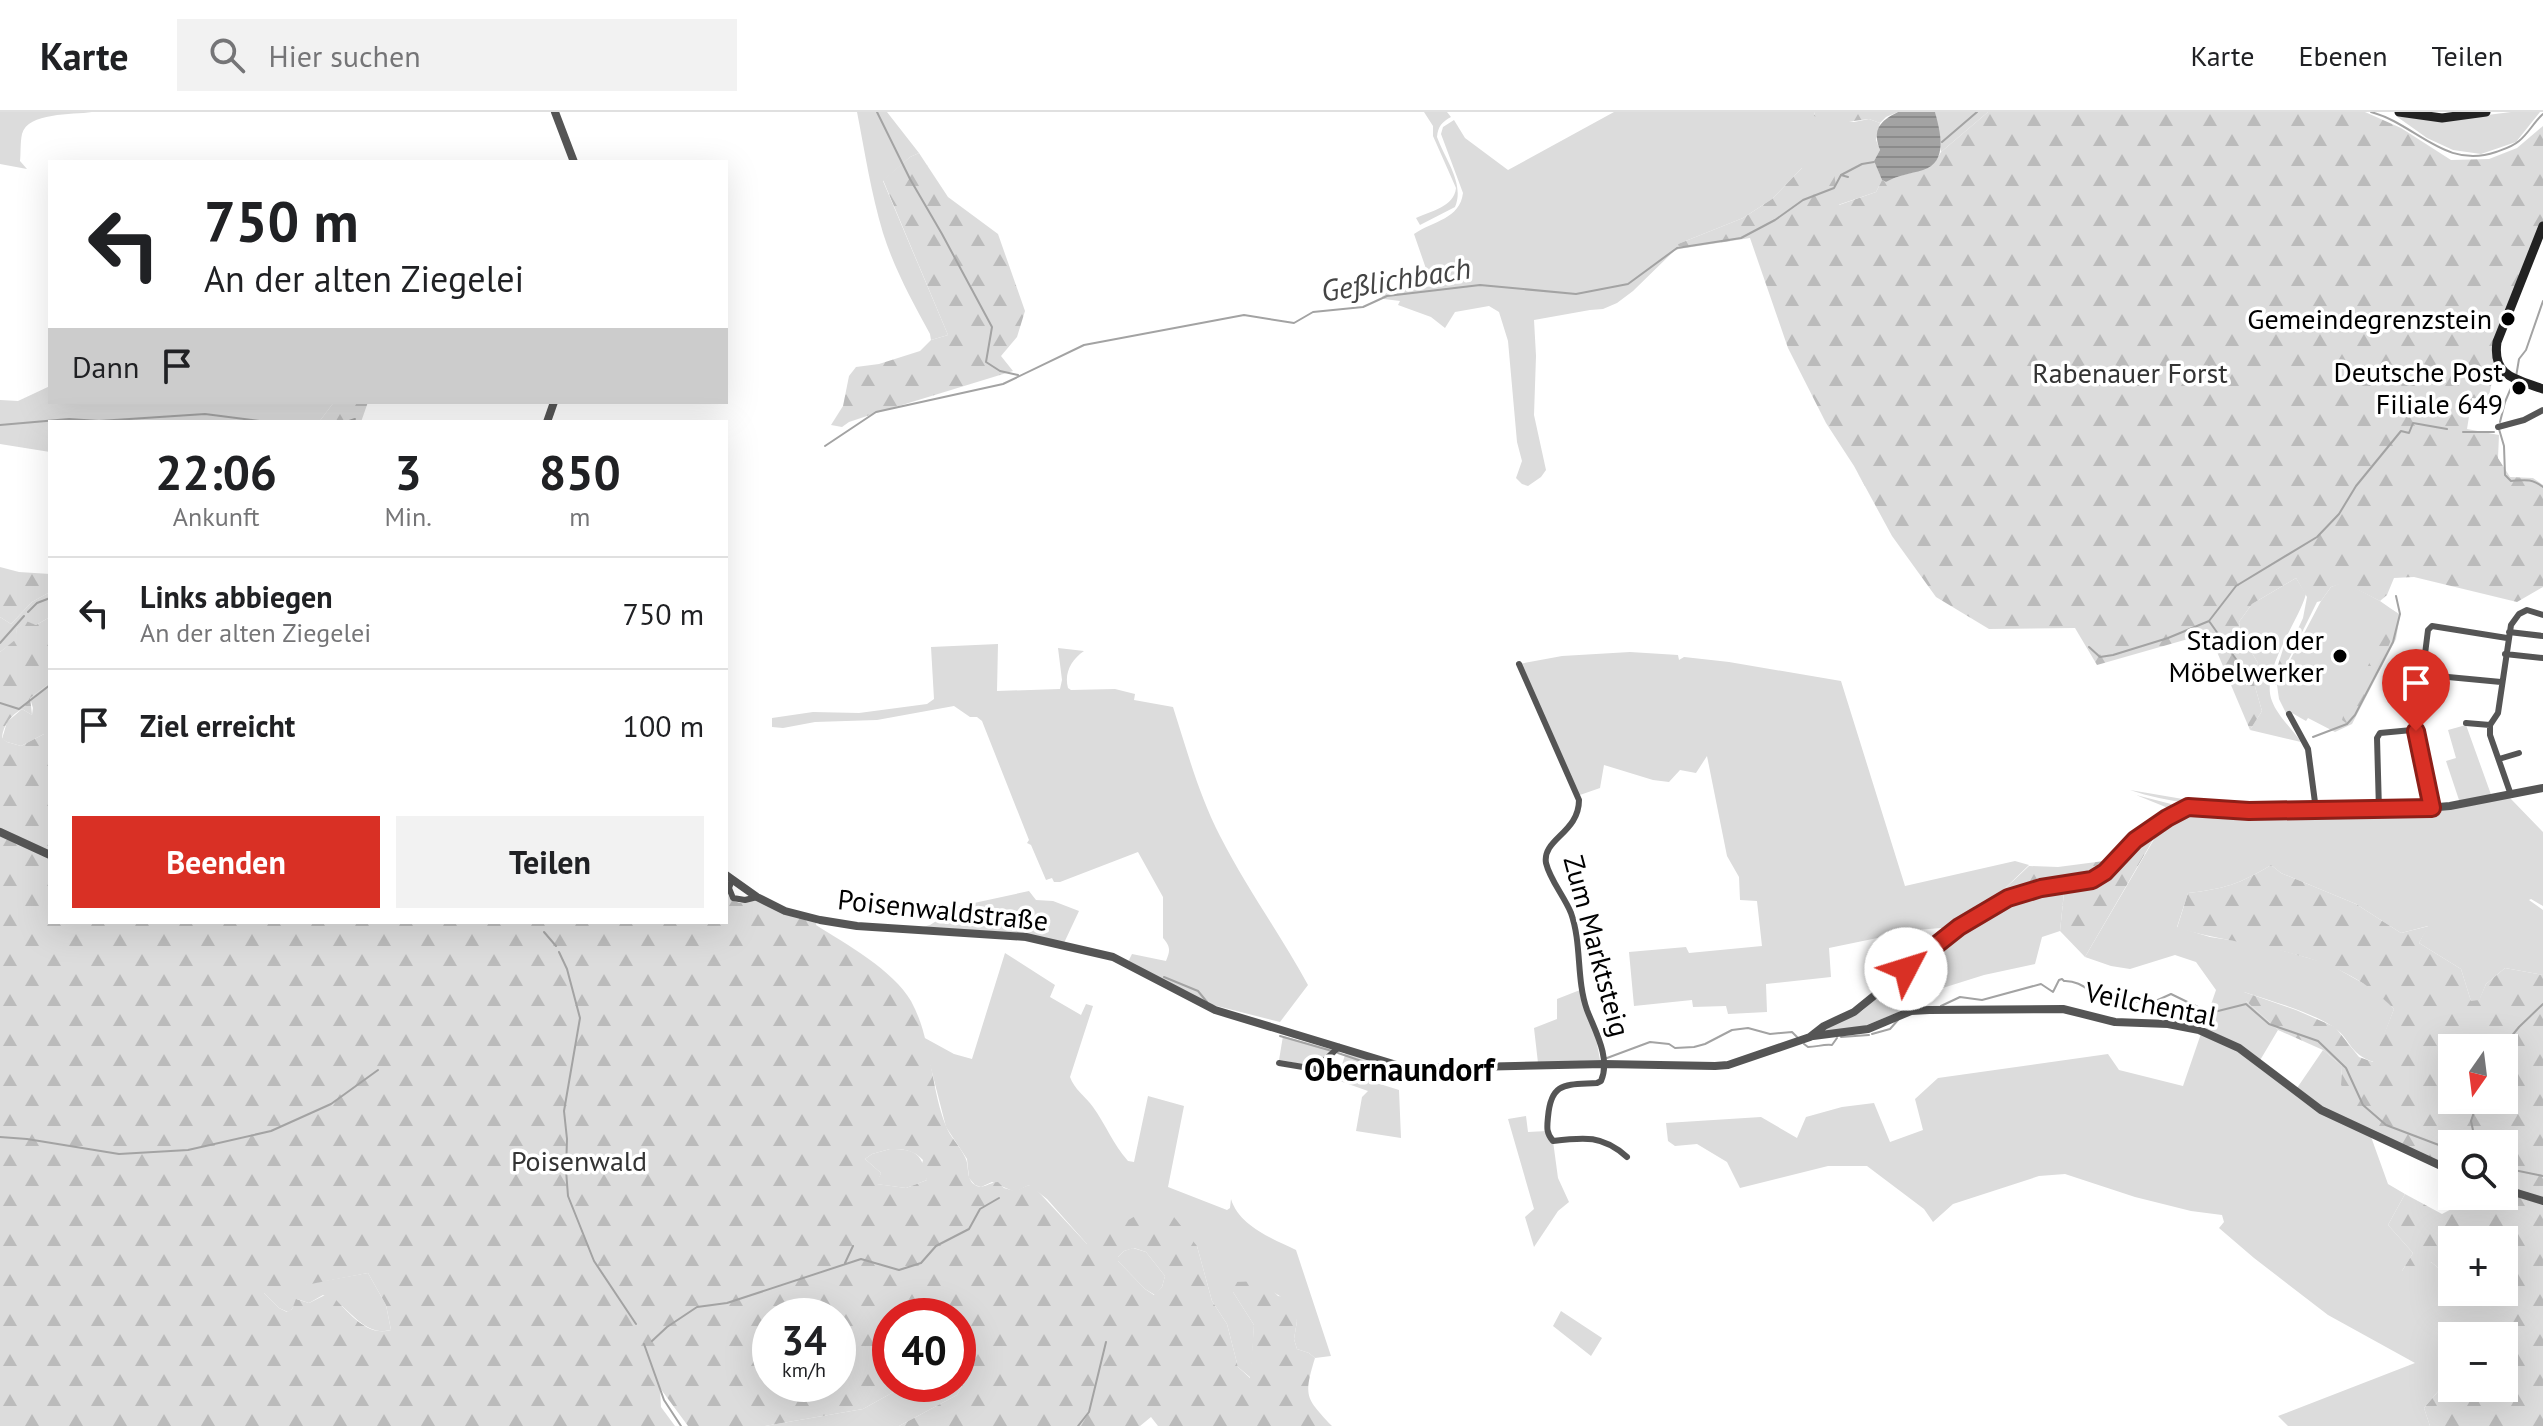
<!DOCTYPE html>
<html lang="de">
<meta charset="utf-8">
<style>
:root{--surface:#fff;--page:#f2f2f2;--text:#202124;--muted:#757577;--line:#e0e0e0;--accent:#d93025}
body{margin:0;font-family:"PT Sans",sans-serif;background:var(--page);color:var(--text);height:100vh;display:flex;flex-direction:column;font-size:30px;white-space:nowrap}
*{box-sizing:border-box;margin:0}
p{font-size:26px;color:var(--muted)}
.icon{flex:none;width:44px;height:44px;fill:none;stroke:currentColor;stroke-width:2;stroke-linecap:round;stroke-linejoin:round}
.map{position:relative;flex:1;overflow:hidden}
.sheet{position:absolute;left:48px;top:308px;width:680px;height:504px;display:flex;flex-direction:column;background:var(--surface);border-radius:0px;box-shadow:0 8px 32px #0002}
.sheet>*{flex:none}
.guide{position:absolute;left:48px;top:48px;width:680px;height:244px;border-radius:0px;box-shadow:0 8px 32px #0002;background:#fff;color:var(--text);overflow:hidden}
.needle{width:52px;rotate:194deg}
.controls{position:absolute;left:2438px;top:922px;display:grid;gap:16px}
.controls a{display:grid;place-items:center;width:80px;height:80px;border-radius:0px;background:var(--surface);box-shadow:0 8px 32px #0002;font-size:40px}
.speed{position:absolute;left:752px;top:1186px;display:flex;gap:16px;font-size:40px;font-weight:700;text-align:center}
.speed>*{display:grid;place-content:center;width:104px;height:104px;border-radius:50%;background:var(--surface);box-shadow:0 8px 32px #0002;line-height:1}
.speed small{font-size:20px;font-weight:400}
.speed .limit{border:12px solid #d22;background:#fff;color:#111}
.pin{position:absolute;display:grid;place-items:center;width:68px;height:68px;color:#fff;margin:-82px -34px;border-radius:50% 50% 50% 0;rotate:-45deg;box-shadow:0 0 8px #0007}
.pin .icon{rotate:45deg}
.me{position:absolute;width:88px;margin:-44px;rotate:50deg;stroke-linejoin:round;filter:drop-shadow(0 0 6px #0008)}
.turn{display:flex;align-items:center;gap:28px;height:168px;padding:0 24px;font-size:36px}
.turn .icon{width:104px;height:104px;stroke-width:2.5}
.turn b{display:block;font-size:56px;line-height:68px}
.then{display:flex;align-items:center;height:76px;padding:0 24px;background:#0003;gap:16px;font-size:30px}
.eta{display:flex;justify-content:space-evenly;align-items:center;height:136px;text-align:center}
.eta b{font-size:48px;font-weight:600;line-height:56px}
.cta{display:flex;gap:16px;margin-top:auto;padding:16px 24px}
.cta a{flex:1;height:92px;border-radius:0px;background:var(--accent);color:#fff;font-size:32px;font-weight:600;line-height:92px;text-align:center}
.cta a+a{background:var(--page);color:var(--text)}
ul{padding:0;list-style:none}
li{display:flex;align-items:center;gap:24px;height:112px;padding:0 24px;border-top:2px solid var(--line)}
li div{flex:1}
li b{display:block;font-size:30px}
li em{font-style:normal}
header{display:flex;align-items:center;gap:48px;box-sizing:border-box;height:112px;padding:0 40px;background:var(--surface);border-bottom:2px solid var(--line)}
header strong{font-size:38px}
nav{display:flex;gap:44px;margin-inline-start:auto;font-size:28px}
.search{width:560px;height:72px;background:var(--page);display:flex;align-items:center;gap:20px;box-sizing:border-box;padding:0 28px;border-radius:0px;color:var(--muted);font-size:30px}
.map>svg:first-child{display:block}
.green{fill:#dcdcdc}
.forest{fill:url(#forest-firs);fill-rule:evenodd}
.water{fill:url(#water-rules)}
.lines{fill:none;stroke-linecap:round;stroke-linejoin:round}
.stream{stroke:#a3a3a3;stroke-width:2}
.minor{stroke:#555;stroke-width:6}
.tertiary{stroke:#555;stroke-width:8}
.secondary{stroke:#222;stroke-width:9}
.route-casing{stroke:#8d1f18;stroke-width:20}
.route{stroke:#d93025;stroke-width:14}
.poi-dot{fill:#000;stroke:#fff;stroke-width:3}
.labels{text-anchor:middle;stroke-width:7;stroke-linejoin:round;paint-order:stroke}
.poi-label{font-size:28px;fill:#000;stroke:#fff;text-anchor:end}
.park-label{font-size:28px;fill:#333;stroke:#fff}
.street-label{font-size:28px;fill:#000;stroke:#fff}
.water-label{font-size:30px;font-style:italic;fill:#444;stroke:#fff}
.quarter-label{font-size:32px;font-weight:bold;fill:#000;stroke:#fff}
</style>
<header>
<strong>Karte</strong>
<div class="search"><svg class="icon" aria-label="search" viewBox="0 0 24 24"><circle cx="10" cy="10" r="6"/><path d="M15 15l6 6"/></svg>Hier suchen</div>
<nav><a>Karte</a><a>Ebenen</a><a>Teilen</a></nav>
</header>
<div class="map">
<svg width="2543" height="1314" viewBox="0 0 2543 1314">
<defs>
<pattern id="forest-firs" width="22" height="20" patternUnits="userSpaceOnUse" patternTransform="scale(2)"><rect width="22" height="20" fill="#dcdcdc"/><path d="M5 1l3.5 6h-7zM16 11l3.5 6h-7z" fill="#bbb"/></pattern>
<pattern id="water-rules" width="6" height="5" patternUnits="userSpaceOnUse" patternTransform="scale(2)"><rect width="6" height="5" fill="#a3a3a3"/><path d="M0 2.5h6" fill="none" stroke="#8b8b8b"/></pattern>
</defs>
<rect width="100%" height="100%" fill="#fff"/>
<path class="green" d="M0,0H92C72,3 28,0 22,22C20,31 21,41 20,49L27,57L0,52Z
M857,0H887L919,41L910,45L883,69L948,223L931,228L930,222C912,189 894,156 883,121C871,81 865,41 857,0Z
M1424,0H1447L1451,5C1442,10 1438,14 1437,25C1445,47 1465,72 1455,95L1420,113L1416,106C1431,99 1454,95 1456,76L1433,24V14Z
M1614,0H1815L1814,3L1854,10L1869,7L1880,11L1876,28L1880,38L1874,49L1882,68L1876,80L1838,93L1802,56L1772,87L1743,106L1678,132L1679,137L1674,139L1633,179L1617,191L1603,197L1590,198L1534,208L1536,244L1534,303L1546,358L1541,365L1528,374L1522,372L1516,366L1522,349L1517,330L1508,229L1499,200L1489,194L1455,200L1445,216L1431,205L1398,193L1400,189L1384,187L1382,184L1393,176L1413,177L1432,174L1414,122C1433,109 1460,107 1463,81L1441,22L1443,15L1454,8L1465,26L1508,58Z
M1935,0H1988L1941,40Z
M2511,0H2540L2516,30L2481,42L2453,38L2427,26L2396,4L2440,9Z
M50,274V290H334L319,310H50V340L0,332V288L18,289Z
M2296,466L2306,482C2298,511 2260,559 2272,589C2277,603 2292,617 2301,630L2250,618L2262,599L2254,571L2258,551L2241,523L2239,510L2252,492Z
M2344,470L2380,489L2400,503L2396,527L2352,612L2335,620L2308,606L2306,609L2292,601L2287,603L2279,587L2277,573L2321,489L2331,475Z
M50,480V505L36,513L26,510L17,516L16,528L0,540V505L11,512L32,490Z
M998,532L997,579L1060,577L1062,568L1058,536L1084,539C1071,548 1064,561 1068,576L1071,578L1115,577L1135,582L1134,588L1173,595C1187,639 1199,683 1220,724C1246,775 1280,822 1308,873L1280,910L1209,892L1128,850L1132,842L1166,849C1170,839 1171,835 1163,826V785L1138,740L1060,770H1054L1052,766L1046,768L1031,733L1027,731L1029,728L982,609L977,605H970L954,594L877,608L815,610L783,616L772,615V606L813,600L859,601L927,592L934,587L931,535Z
M1630,540L1678,543L1679,548L1684,545L1729,550L1841,569L1905,774L2015,749L2029,753L1996,785L1964,802L2008,786L2065,770L2060,819L2042,825L2035,852L1984,863L1895,891L1899,900L1864,914L1827,920L1825,917L1862,899L1954,815L1916,818L1829,836L1831,865L1766,872L1767,900L1728,902L1726,894L1693,895L1692,888L1634,894L1629,840L1686,835L1689,841L1762,834L1757,789L1740,788L1739,765L1727,744L1707,644L1696,661L1680,658L1669,670L1653,668L1604,653L1600,676L1577,684L1519,552L1562,544Z
M50,571V622H44L21,634L7,630L2,627L7,610L22,597L32,603L33,596L30,586Z
M2466,613L2493,688L2510,686L2543,720V794L2531,787L2529,788L2543,798V863L2505,856L2486,872L2479,889H2471L2461,857L2419,831L2428,814L2401,821L2356,792L2281,761L2271,753C2240,772 2224,777 2188,781L2177,815L2210,825L2263,833L2329,852L2375,878L2394,897L2374,950C2348,942 2351,926 2332,914C2306,898 2273,890 2244,880L2246,889L2278,918L2259,950L2295,979L2323,938L2342,954L2341,973L2415,1041L2370,1022L2388,1072L2405,1082L2388,1113L2413,1141L2402,1159L2431,1150L2452,1167V1180H2469L2502,1205L2486,1224H2452V1263L2424,1296L2430,1314H2288L2278,1304L2415,1251L2328,1203L2254,1146L2219,1116L2224,1110L2222,1103L2191,1099L2135,1085L2065,1062L2039,1064L1953,1092L1933,1110L1924,1097L1867,1054H1828L1740,1076L1727,1050L1697,1032L1675,1034L1668,1029L1666,1011L1761,1005L1797,1026L1806,1005L1842,995L1874,991L1890,1030L1923,1018L1915,987L1938,966L2108,942L2119,958L2183,974L2216,878L2196,850L2175,843L2130,857L2111,854L2085,845L2163,712L2107,754L2104,749L2147,714L2166,702L2168,696L2109,672L2136,683L2171,692L2174,695V700L2188,695L2252,696C2212,694 2167,691 2130,678L2218,693H2285V698L2461,694L2446,649L2456,646L2448,618Z
M1029,779L1036,788L1053,789L1079,799L1064,831L1016,821L923,815L930,813L960,794Z
M1005,841L1055,873L1050,885L1081,903L1086,892L1093,894L1070,965C1074,977 1086,985 1093,995C1106,1013 1113,1032 1128,1049L1134,1050L1148,984L1184,994L1168,1075L1227,1098L1230,1096L1231,1087C1239,1114 1273,1127 1296,1138L1331,1244L1315,1246L1309,1241L1297,1237L1294,1227L1297,1209L1283,1186L1270,1178L1233,1180L1254,1213L1251,1266L1238,1255L1227,1212L1212,1189L1197,1134L1087,1132L1047,1087L1029,1073L1015,1080L992,1070L981,1075L975,1073L969,1066L967,1047L946,1015L923,925L954,942L972,947Z
M1580,878L1594,916L1600,948L1538,951L1534,916L1557,907V887Z
M1283,924L1334,938C1305,963 1312,952 1279,948Z
M1346,940L1386,952L1387,958L1380,972L1399,978L1401,1026L1356,1019L1362,985L1368,979L1337,968Z
M1526,1004L1528,1020L1547,1019L1553,1029L1558,1066L1569,1090L1558,1099L1534,1135L1525,1105L1534,1097L1508,1007Z
M890,1037C917,1037 922,1042 927,1068L906,1076L876,1072L881,1061L865,1047L872,1042Z
M1133,1136L1146,1140L1165,1164L1162,1175L1155,1183L1145,1177L1118,1149V1145L1124,1139Z
M368,1161L386,1193L391,1218C369,1224 355,1205 340,1192C336,1188 329,1186 323,1183L309,1191L297,1187L292,1197L288,1200L279,1196L263,1180Z
M1561,1199L1602,1226L1591,1244L1553,1214Z
M960,1229L965,1233L970,1257L964,1261L962,1274L957,1283L899,1314H765L863,1297L908,1272H958Z"/>
<path class="forest" d="M1815,0H1898L1886,5L1880,11L1869,7L1838,11L1814,4Z
M1988,0H2365L2401,16L2451,48L2489,47L2517,36L2543,14V110L2505,209L2488,288L2472,286L2467,317L2499,323L2498,346L2510,365L2533,366L2543,373V475L2517,490L2414,465L2394,466L2387,483L2380,489L2344,471L2331,475L2321,489L2317,490L2276,573L2272,572L2284,534L2288,536L2291,532L2303,506L2307,485L2296,466L2252,492L2239,510L2241,523L2258,551L2254,571L2262,599L2250,618L2209,521L2097,553L2075,516L1989,517L1936,485L1892,424L1854,354L1826,311L1788,236L1750,126L1679,137L1678,132L1743,106L1772,87L1802,56L1833,55L1839,93L1876,80L1882,68L1886,70C1905,59 1930,62 1941,40Z
M919,41L948,85L998,122L1025,199L1017,225L1001,244L1013,259L876,301L849,310L842,315L831,313L843,294L849,264L856,255L879,252L920,239L931,228L948,223L883,68L910,45Z
M334,290H368L361,310H319Z
M0,455L19,460L50,462V480L32,490L11,512L0,505Z
M2391,497L2399,502C2389,541 2370,575 2350,609L2346,611L2342,608L2344,601L2381,528Z
M50,505V571L30,586L32,603L22,597C11,603 3,613 2,626L7,630L21,634L44,622H50V810H726V780L731,788L740,791L755,788L817,809L816,813C846,832 893,858 911,889C932,927 930,974 946,1014C950,1025 960,1034 965,1045C970,1054 965,1066 975,1073C982,1078 990,1070 998,1070L1004,1076L1015,1079L1029,1073L1033,1074L1087,1132L1137,1103L1155,1098L1174,1105L1197,1134L1212,1189L1227,1212L1238,1255L1250,1266L1254,1213L1233,1180L1234,1170L1264,1169L1278,1184L1289,1185L1297,1209L1294,1227L1297,1237L1309,1241L1315,1246C1303,1285 1306,1286 1332,1314H1158L1151,1305L1140,1314H899L957,1283L962,1274L964,1261L970,1256L965,1233L960,1229L958,1230V1204H890V1272H908L863,1297L765,1314H688L660,1276L661,1295L675,1314H0V540L15,528L17,516L26,509L36,513ZM890,1037C903,1037 914,1038 923,1048L921,1055L927,1068L906,1076L877,1072L881,1061L865,1047L872,1042ZM1134,1136L1146,1140L1165,1164L1162,1175L1154,1183L1145,1177L1118,1149V1145L1124,1139ZM368,1161L386,1193L391,1218C365,1226 346,1196 329,1181L309,1191L296,1187L292,1197L287,1200L279,1196L264,1181ZM770,1204H838V1245L843,1247L838,1254V1272H807L796,1277L792,1272H770Z
M2154,718L2157,721L2085,845L2060,819L2065,771L2041,774L1958,812L1964,802L1996,785L2029,754L2058,755L2104,749L2108,754Z
M2271,753L2281,761L2356,792L2401,821L2429,814L2419,831L2461,857L2471,889L2479,888L2486,872L2505,856L2543,863V1314H2430L2424,1296L2452,1263V1276H2504V1224H2486L2501,1205L2469,1180H2504V1128H2452V1167L2431,1150L2417,1165L2402,1159L2413,1141L2388,1113L2405,1082L2442,1102L2459,1093L2463,1084H2504V1032H2452V1059L2415,1041L2378,1019L2350,988L2341,973L2342,954L2323,938L2278,918L2246,889L2231,896L2226,885L2244,880L2296,898L2335,915L2359,945L2373,950L2394,897C2335,835 2254,838 2177,816L2188,781C2224,777 2240,772 2271,753ZM2452,936H2504V988H2452Z"/>
<path class="water" d="M1898,0H1935C1940,19 1949,50 1923,58C1910,62 1898,63 1886,70L1882,68L1874,49L1880,38C1872,17 1880,9 1898,0Z"/>
<g class="lines">
<path class="stream" d="M877,0L910,67L942,122L992,215L986,250L1000,259L1018,263
M2371,0C2416,12 2445,58 2496,40C2504,37 2512,35 2519,29C2528,22 2534,10 2543,2
M1942,30L1977,0
M1841,63L1862,52L1874,50
M2516,265L2519,247L2526,238L2543,189
M346,310L355,307
M2500,310L2505,290L2513,271
M0,313L69,307L99,309L205,302L267,310
M2499,317L2504,334L2505,363L2511,369C2525,368 2531,366 2543,375
M2463,320H2494
M825,334L876,300L1003,272L1084,233L1244,203L1294,211L1313,200L1363,195L1387,184L1480,173L1576,182L1628,172L1677,136L1741,126L1775,108L1803,88L1834,76L1841,63L1848,65
M28,500L37,491L50,486
M2209,509L2238,550
M0,531L24,504
M2089,535L2100,545L2113,543L2168,526L2209,509L2236,474L2317,425L2339,402L2356,374L2401,319L2409,321L2413,311L2447,317
M0,591L19,597L50,573
M2313,625L2347,612L2355,603L2393,530L2400,502L2396,484
M544,820L556,834
M559,840L567,857L580,906L564,999L567,1027L566,1058L568,1084L594,1149L636,1212
M1164,865L1198,879L1207,890
M1941,894L1960,885L1982,888L2041,872L2053,880L2059,868L2062,867L2064,869C2083,868 2093,885 2111,889C2124,893 2134,886 2149,892L2171,882L2210,901L2246,892L2269,912L2318,929L2346,956L2363,993L2386,1013L2452,1038
M1872,922L1890,917L1898,908
M1280,924L1332,939
M1841,925L1869,923
M1804,932L1808,935C1817,935 1823,932 1832,933L1837,926
M2502,936L2519,915L2543,892
M1338,941L1385,957L1426,960
M1607,946L1650,930L1669,932L1675,936L1694,935L1705,932L1732,918L1748,916L1770,922L1792,920L1798,926
M1440,960L1453,965L1471,967L1479,958
M0,1025L27,1027L119,1042L188,1038L271,1019L331,992L378,958
M2476,1032L2471,1009L2478,988
M2504,1056L2543,1064
M845,1151L853,1134
M652,1229L667,1215L697,1195L727,1191L861,1147L899,1158L921,1151L936,1134L969,1117L980,1097L999,1086
M644,1232L664,1288L681,1314
M1078,1314L1089,1300L1106,1230"/>
<path class="minor" d="M2498,315L2524,308L2543,298
M2509,520L2543,524
M2505,542L2543,546
M1519,552L1579,688C1579,721 1542,727 1546,751C1550,768 1564,784 1571,801C1582,832 1576,867 1587,898C1595,919 1611,946 1601,969L1597,971C1566,973 1551,969 1548,1005C1547,1015 1546,1021 1553,1029C1584,1025 1603,1023 1627,1045
M2501,570L2427,563L2423,558L2428,518L2432,514L2507,526
M2289,602L2308,637L2316,698
M2466,611L2490,613
M2416,619C2413,601 2421,582 2423,563
M2499,647L2519,641
M2511,683L2490,623V613L2498,601L2511,513L2519,502L2527,498L2543,503
M2379,698L2377,626L2380,621L2412,618L2418,622L2432,696
M732,768L729,776L733,786L745,788L757,785
M1279,951L1315,957L1339,935"/>
<path class="tertiary" d="M555,0L574,50
M547,310L554,290
M0,720L50,743
M726,763L757,785L785,799L820,808L857,814L1026,825L1113,845L1215,898L1400,954L1428,956L1604,952L1715,954L1728,953L1810,925L1824,914L1854,900L1959,815L2008,786L2041,776L2092,768L2105,760L2135,728L2167,706L2188,695L2249,699L2415,697L2450,694L2543,676
M1813,924L1868,917L1911,899L1929,898L2063,897L2115,910L2168,912L2199,918L2239,936L2321,998L2452,1059
M2504,1077L2543,1089"/>
<path class="secondary" d="M2399,0L2442,6L2486,0
M2543,114L2497,230C2492,265 2516,267 2543,277"/>
</g>
<g class="lines">
<defs>
<path id="route" d="M1906,857L1959,815L2008,786L2041,776L2092,768L2105,760L2135,728L2167,706L2188,695L2249,699L2432,696L2416,619"/>
</defs>
<use href="#route" class="route-casing"/>
<use href="#route" class="route"/>
</g>
<g class="poi-dot">
<circle cx="2508" cy="207" r="8"/>
<circle cx="2519" cy="276" r="8"/>
<circle cx="2340" cy="544" r="8"/>
</g>
<g class="labels">
<g class="poi-label">
<text x="2492" y="217">Gemeindegrenzstein</text>
<text x="2503" y="270">Deutsche Post<tspan x="2503" dy="32">Filiale 649</tspan></text>
<text x="2324" y="538">Stadion der<tspan x="2324" dy="32">Möbelwerker</tspan></text>
</g>
<g class="park-label">
<text x="2130" y="271">Rabenauer Forst</text>
<text x="579" y="1059">Poisenwald</text>
</g>
<g class="street-label">
<text transform="translate(943 798) rotate(6)" y="10">Poisenwaldstraße</text>
<text transform="translate(1597 834) rotate(75)" y="10">Zum Marktsteig</text>
<text transform="translate(2151 892) rotate(11)" y="10">Veilchental</text>
</g>
<g class="water-label">
<text transform="translate(1396 168) rotate(-9)" y="10">Geßlichbach</text>
</g>
<g class="quarter-label">
<text x="1399" y="969">Obernaundorf</text>
</g>
</g>
</svg>
<div class="controls">
<a><svg class="needle" viewBox="-14 -14 28 28"><path d="M0-13l5 13h-10z" fill="#e53935"/><path d="M0 13l5-13h-10z" fill="#757577"/></svg></a>
<a><svg class="icon" aria-label="search" viewBox="0 0 24 24"><circle cx="10" cy="10" r="6"/><path d="M15 15l6 6"/></svg></a>
<a>+</a>
<a>−</a>
</div>
<div class="speed"><div>34<small>km/h</small></div><div class="limit">40</div></div>
<div class="pin" style="left:2416px;top:619px;background:#d93025"><svg class="icon" aria-label="arrive" viewBox="0 0 24 24"><path d="M6 21V4h12l-3 4 3 4H6"/></svg></div>
<svg class="me" style="left:1906px;top:857px" viewBox="-20 -20 40 40"><circle r="19" fill="#fff"/><path d="M0-13L10 11 0 6-10 11z" fill="#d93025"/></svg>
<div class="guide">
<div class="turn"><svg class="icon" aria-label="left" viewBox="0 0 24 24"><path d="M17 20v-9H6M10 6l-5 5 5 5"/></svg><div><b>750 m</b>An der alten Ziegelei</div></div>
<div class="then">Dann<svg class="icon" aria-label="arrive" viewBox="0 0 24 24"><path d="M6 21V4h12l-3 4 3 4H6"/></svg></div>
</div>
<section class="sheet">
<div class="eta">
<div><b>22:06</b><p>Ankunft</p></div>
<div><b>3</b><p>Min.</p></div>
<div><b>850</b><p>m</p></div>
</div>
<ul>
<li><svg class="icon" aria-label="left" viewBox="0 0 24 24"><path d="M17 20v-9H6M10 6l-5 5 5 5"/></svg><div><b>Links abbiegen</b><p>An der alten Ziegelei</p></div><em>750 m</em></li>
<li><svg class="icon" aria-label="arrive" viewBox="0 0 24 24"><path d="M6 21V4h12l-3 4 3 4H6"/></svg><div><b>Ziel erreicht</b></div><em>100 m</em></li>
</ul>
<div class="cta"><a>Beenden</a><a>Teilen</a></div>
</section>
</div>
